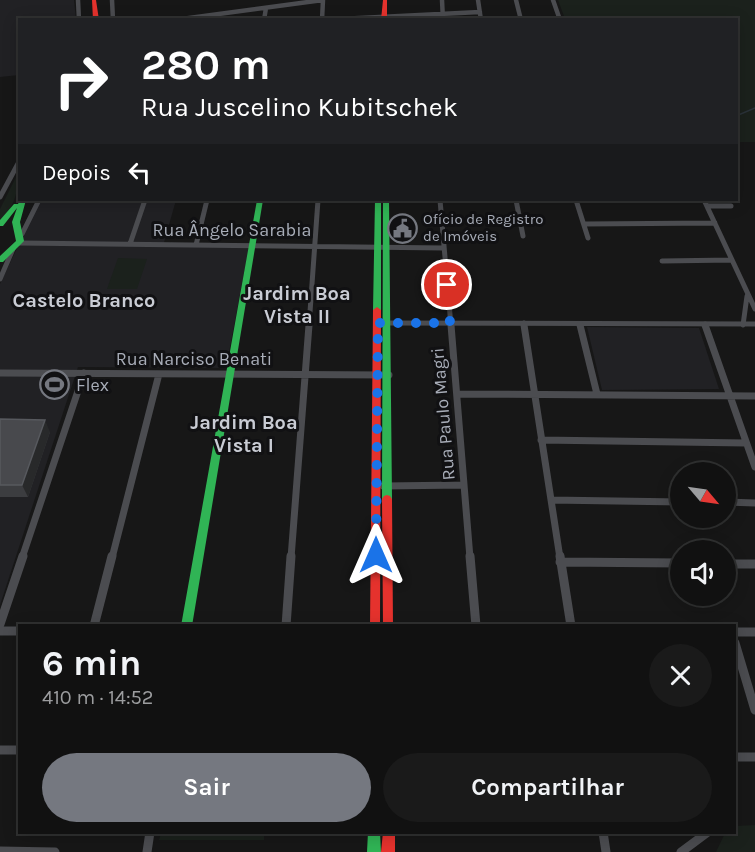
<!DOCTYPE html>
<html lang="pt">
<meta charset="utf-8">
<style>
:root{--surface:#111;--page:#1a1a1a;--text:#f1f3f6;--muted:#9c9d9f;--line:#303131;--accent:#757880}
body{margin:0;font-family:Karla,sans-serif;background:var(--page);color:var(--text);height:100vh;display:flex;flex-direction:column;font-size:22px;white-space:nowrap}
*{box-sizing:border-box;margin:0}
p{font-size:20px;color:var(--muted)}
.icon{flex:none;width:33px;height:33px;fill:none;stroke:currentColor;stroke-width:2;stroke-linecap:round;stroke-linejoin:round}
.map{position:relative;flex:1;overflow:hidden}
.drawer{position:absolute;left:18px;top:624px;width:718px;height:210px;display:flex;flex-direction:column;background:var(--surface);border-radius:0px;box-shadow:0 3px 15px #0003,0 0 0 2px var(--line)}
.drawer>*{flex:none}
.top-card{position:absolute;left:18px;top:18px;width:720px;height:183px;border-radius:0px;box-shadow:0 3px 15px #0003,0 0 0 2px var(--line);background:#202124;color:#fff;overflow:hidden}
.needle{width:39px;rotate:119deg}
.fabs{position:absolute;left:670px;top:462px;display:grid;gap:12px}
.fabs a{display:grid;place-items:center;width:66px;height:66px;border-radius:50%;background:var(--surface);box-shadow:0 3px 15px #0003,0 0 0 2px var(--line);font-size:30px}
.pin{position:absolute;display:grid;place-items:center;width:51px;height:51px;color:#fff;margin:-26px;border:3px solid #fff;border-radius:50%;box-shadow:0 2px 6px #0007}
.me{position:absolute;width:66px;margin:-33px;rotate:0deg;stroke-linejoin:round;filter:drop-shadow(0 0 4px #0008)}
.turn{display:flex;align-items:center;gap:21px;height:126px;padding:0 24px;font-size:27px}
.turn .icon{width:78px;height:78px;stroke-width:2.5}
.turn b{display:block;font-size:42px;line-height:51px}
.then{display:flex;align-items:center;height:57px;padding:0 24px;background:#0003;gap:12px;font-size:22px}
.round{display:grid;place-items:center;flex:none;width:63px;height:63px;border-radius:32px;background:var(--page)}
.overview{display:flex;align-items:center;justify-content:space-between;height:102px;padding:0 24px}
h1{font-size:36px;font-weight:700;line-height:45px}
.button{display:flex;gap:12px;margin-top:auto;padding:12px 24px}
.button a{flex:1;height:69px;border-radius:36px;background:var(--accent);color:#fff;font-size:24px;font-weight:700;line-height:69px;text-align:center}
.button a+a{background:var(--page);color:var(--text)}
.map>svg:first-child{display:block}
.built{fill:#212124}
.green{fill:#1b211c}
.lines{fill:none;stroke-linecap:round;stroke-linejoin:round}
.stream{stroke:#2a3239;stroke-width:1.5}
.street-far3{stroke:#4b4c50;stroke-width:4.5}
.street-far2{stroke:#4b4c50;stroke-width:5}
.street-far1{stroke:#4b4c50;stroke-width:7}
.street{stroke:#4b4c50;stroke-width:9}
.fast{fill:#30b455;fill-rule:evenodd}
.jam{fill:#e5322d;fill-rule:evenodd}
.wall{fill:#3c3d40}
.shaded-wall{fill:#28292a}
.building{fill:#48494d;stroke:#57595e;stroke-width:1.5}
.route{stroke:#1a73e8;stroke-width:10;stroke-dasharray:0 18}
.labels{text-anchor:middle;stroke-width:6;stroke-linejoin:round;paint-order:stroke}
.far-poi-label{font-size:15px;fill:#a8adb8;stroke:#111113;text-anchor:start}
.street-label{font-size:18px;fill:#a8adb8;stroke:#111113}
.poi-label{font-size:18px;fill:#a8adb8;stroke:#111113;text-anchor:start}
.neighbourhood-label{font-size:20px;font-weight:bold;fill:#c9ccd4;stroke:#111113}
</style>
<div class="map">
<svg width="755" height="852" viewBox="0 0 755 852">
<rect width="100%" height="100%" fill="#171717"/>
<path class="built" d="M0,0H74L76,19L20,20L19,75L0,77Z
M40,200H176L163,246L249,247L226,368L78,367L0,605V284Z
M587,327L699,328L719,389L602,390Z"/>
<path class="green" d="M558,0H755V142H737L736,20L565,19Z
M19,171C19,191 14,207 0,223V209Z
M118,258L147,259L137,289H107Z
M755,825V852H716L725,833L735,832V826Z
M161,833V832L264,833V840H159Z"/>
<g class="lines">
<path class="stream" d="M736,116L755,108"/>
<path class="street-far3" d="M78,0L79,20
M112,0L113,20
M442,0L443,20
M478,0L481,20
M516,0L521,20
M553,0L560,20
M174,20L323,0
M264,20L266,8
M319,20L480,12
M322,20L323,0"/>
<path class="street-far2" d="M0,197L20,160
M440,200L451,326
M516,200L523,236
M576,200L588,238
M704,200L755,309
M707,206H731
M584,224L715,223
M22,234L39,200
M19,243L444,248
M130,244L145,200
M196,245L207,200
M662,261L732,260
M0,279L13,249
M378,323L755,324
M524,323V326
M743,325L747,296
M309,326L318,200"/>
<path class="street-far1" d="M451,325L470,558
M524,325L560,558
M580,325L597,394
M705,325L755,467
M0,373L389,375
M457,394L755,396
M541,440L746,443
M383,486L464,485
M551,500L681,502
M726,502L755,503
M22,558L84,373
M112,558L159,374
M291,558L309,325"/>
<path class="street" d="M470,556L476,626
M560,556L571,626
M560,562L681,563
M726,564H755
M0,624L23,556
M94,626L112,556
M286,626L291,556
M0,631H20
M735,632H755
M735,643L755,710
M0,750H20
M735,757H755
M603,832L606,852
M0,851L55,852
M147,852L150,832
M681,852L708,832"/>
<path class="fast" d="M20,200H26L20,222L24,241L3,262H0V256L16,241L12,222L17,208L3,226H0V220L14,204H18Z
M257,200H263L192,626H181Z
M375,200H381V310L377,313L373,310Z
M383,200H389L392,499L390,502L387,503L384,502L382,499Z
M368,832H380L381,852H367Z"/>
<path class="jam" d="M92,0H96L99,20H93Z
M383,0H387V20H381Z
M377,307L381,310L380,626H370L373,310Z
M387,495L390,496L392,499L393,626H383L382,499L384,496Z
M383,832H395V852H381Z"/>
</g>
<path class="wall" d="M0,419L50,432L28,497H0Z"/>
<path class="shaded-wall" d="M45,420L50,432L28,497L22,485Z"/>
<path class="building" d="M0,419L45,420L22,485H0Z"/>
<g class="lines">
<path class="route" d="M376,555L378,323H450L447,285"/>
</g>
<defs>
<symbol id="civic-ring" viewBox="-11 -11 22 22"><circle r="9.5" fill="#111113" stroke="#757880" stroke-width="1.5"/><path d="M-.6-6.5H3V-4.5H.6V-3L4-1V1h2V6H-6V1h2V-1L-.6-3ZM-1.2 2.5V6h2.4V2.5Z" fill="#757880"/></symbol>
<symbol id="stadium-ring" viewBox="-11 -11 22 22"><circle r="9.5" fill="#111113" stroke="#757880" stroke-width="1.5"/><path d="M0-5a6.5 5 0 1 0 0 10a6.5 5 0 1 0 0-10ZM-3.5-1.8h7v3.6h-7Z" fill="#757880"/></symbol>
</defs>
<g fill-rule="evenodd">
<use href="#civic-ring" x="386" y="212" width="33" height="33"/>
<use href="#stadium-ring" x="38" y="368" width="33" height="33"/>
</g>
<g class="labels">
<g class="far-poi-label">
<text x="423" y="224">Ofício de Registro<tspan x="423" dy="17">de Imóveis</tspan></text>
</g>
<g class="street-label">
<text x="232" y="236">Rua Ângelo Sarabia</text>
<text x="194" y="365">Rua Narciso Benati</text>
<text transform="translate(443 414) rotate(-95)" y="6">Rua Paulo Magri</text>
</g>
<g class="poi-label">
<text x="76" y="391">Flex</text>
</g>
<g class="neighbourhood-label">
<text x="297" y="300">Jardim Boa<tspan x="297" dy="23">Vista II</tspan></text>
<text x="84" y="307">Castelo Branco</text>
<text x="244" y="429">Jardim Boa<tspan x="244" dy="23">Vista I</tspan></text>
</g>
</g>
</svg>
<div class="fabs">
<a><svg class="needle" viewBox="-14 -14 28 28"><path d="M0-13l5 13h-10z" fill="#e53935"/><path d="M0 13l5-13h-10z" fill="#9c9d9f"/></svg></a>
<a><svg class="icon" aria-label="sound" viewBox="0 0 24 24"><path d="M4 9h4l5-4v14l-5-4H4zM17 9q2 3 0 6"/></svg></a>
</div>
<div class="pin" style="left:447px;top:285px;background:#d93025"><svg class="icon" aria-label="arrive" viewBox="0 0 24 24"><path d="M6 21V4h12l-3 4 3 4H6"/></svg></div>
<svg class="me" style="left:376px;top:555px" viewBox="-20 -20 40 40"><path d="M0-17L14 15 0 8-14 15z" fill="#1a73e8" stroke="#fff" stroke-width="4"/></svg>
<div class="top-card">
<div class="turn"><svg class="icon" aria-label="right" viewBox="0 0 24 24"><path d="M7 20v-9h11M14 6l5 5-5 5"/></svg><div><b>280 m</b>Rua Juscelino Kubitschek</div></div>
<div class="then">Depois<svg class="icon" aria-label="left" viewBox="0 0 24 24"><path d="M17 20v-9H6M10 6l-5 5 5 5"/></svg></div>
</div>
<section class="drawer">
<div class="overview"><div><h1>6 min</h1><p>410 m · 14:52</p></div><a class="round"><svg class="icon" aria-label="close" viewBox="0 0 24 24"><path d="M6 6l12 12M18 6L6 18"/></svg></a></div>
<div class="button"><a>Sair</a><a>Compartilhar</a></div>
</section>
</div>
